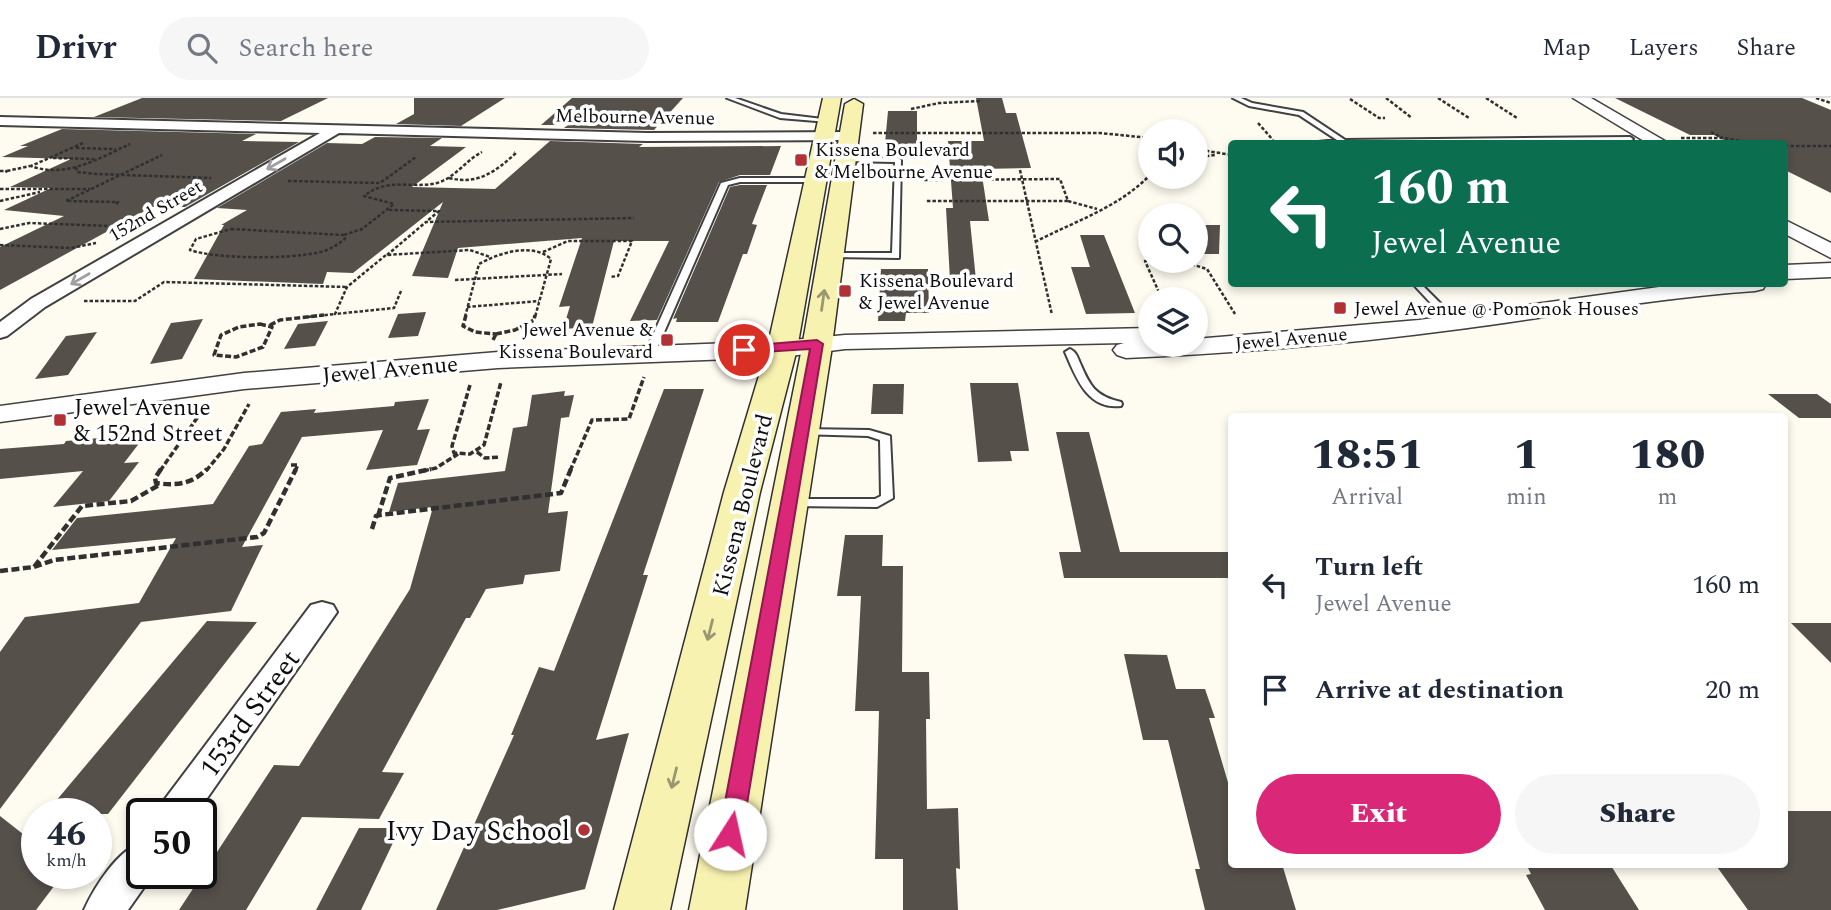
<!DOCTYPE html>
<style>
:root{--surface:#fff;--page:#f6f6f7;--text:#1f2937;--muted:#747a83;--line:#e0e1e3;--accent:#db2777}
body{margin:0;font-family:Spectral,serif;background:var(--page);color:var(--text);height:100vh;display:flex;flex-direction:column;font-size:26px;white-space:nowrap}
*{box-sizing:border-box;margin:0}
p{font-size:23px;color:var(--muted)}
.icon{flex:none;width:38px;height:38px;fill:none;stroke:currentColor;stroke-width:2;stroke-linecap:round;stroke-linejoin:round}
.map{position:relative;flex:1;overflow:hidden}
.drawer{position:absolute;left:1228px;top:315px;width:560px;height:455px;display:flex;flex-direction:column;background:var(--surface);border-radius:7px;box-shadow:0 4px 10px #0003}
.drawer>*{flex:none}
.banner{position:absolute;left:1228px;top:42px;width:560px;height:147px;border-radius:7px;box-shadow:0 4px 10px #0003;background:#0b6e4f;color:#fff;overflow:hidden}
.tools{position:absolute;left:1138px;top:21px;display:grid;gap:14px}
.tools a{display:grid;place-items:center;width:70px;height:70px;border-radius:50%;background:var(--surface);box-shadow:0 4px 10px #0003;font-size:35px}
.speed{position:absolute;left:21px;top:700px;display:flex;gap:14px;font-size:35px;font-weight:700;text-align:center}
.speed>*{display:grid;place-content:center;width:91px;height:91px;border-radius:50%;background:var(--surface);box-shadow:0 4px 10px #0003;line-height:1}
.speed small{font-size:18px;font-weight:400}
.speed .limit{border:4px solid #111;border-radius:10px;background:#fff;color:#111}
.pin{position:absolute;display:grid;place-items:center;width:60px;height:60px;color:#fff;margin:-30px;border:4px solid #fff;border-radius:50%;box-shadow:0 2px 7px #0007}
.me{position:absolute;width:77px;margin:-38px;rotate:10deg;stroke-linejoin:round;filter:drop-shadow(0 0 5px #0008)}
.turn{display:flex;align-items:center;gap:24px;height:147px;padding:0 28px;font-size:32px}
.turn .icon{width:91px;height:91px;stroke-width:2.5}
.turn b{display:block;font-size:49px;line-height:60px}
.eta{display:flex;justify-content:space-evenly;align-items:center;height:119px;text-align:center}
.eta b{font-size:42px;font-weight:800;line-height:49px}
.cta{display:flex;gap:14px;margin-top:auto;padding:14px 28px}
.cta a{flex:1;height:80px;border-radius:42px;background:var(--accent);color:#fff;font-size:28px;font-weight:800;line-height:80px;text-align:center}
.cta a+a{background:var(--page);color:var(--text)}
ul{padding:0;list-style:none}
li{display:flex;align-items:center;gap:21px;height:105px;padding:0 28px}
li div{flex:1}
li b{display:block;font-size:26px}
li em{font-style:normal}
header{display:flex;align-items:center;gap:42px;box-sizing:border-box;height:98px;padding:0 35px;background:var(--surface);border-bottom:2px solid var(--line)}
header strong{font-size:33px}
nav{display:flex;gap:38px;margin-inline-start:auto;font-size:24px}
.search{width:490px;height:63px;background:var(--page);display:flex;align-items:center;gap:18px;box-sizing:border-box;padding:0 24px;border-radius:38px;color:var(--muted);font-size:26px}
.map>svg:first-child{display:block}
.building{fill:#56504b}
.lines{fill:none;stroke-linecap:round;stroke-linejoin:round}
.service-casing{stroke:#414141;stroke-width:4}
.minor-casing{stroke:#414141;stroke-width:4}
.tertiary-casing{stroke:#414141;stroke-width:3}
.secondary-casing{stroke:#303030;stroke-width:3}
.path-far2{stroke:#303030;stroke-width:2.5;stroke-dasharray:3.5 2;stroke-linecap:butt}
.path-far1{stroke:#303030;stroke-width:3.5;stroke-dasharray:6 2.5;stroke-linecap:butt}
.path{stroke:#303030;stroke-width:4.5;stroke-dasharray:8 3.5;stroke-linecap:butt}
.service{fill:#fff;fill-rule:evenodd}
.minor{fill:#fff;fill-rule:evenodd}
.tertiary{fill:#fff;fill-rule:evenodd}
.secondary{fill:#f8f2b1;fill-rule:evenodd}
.oneway{stroke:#9f9f9f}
.oneway2{stroke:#9a9770}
.route{fill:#db2777;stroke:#8e194d;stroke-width:2}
.poi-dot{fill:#b13235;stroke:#fff;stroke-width:2.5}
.labels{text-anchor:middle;stroke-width:7;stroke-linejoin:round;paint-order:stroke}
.far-street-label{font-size:19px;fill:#0e0e0e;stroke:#fff}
.far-poi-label{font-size:19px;fill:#0e0e0e;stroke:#fff;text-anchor:start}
.street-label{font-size:23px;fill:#0e0e0e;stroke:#fff}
.poi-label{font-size:23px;fill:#0e0e0e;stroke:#fff;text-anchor:start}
.near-street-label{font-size:28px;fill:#0e0e0e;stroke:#fff}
.near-poi-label{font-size:28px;fill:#0e0e0e;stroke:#fff;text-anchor:end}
</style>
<header>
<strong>Drivr</strong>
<div class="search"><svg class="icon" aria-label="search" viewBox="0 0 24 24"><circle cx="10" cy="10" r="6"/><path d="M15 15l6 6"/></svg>Search here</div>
<nav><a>Map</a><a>Layers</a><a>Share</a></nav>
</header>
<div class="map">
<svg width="1831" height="812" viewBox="0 0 1831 812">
<rect width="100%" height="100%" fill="#fefbf0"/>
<path class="building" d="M142,0H328L281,23L94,19Z
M414,0H505L461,28L396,26L414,16Z
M572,0H683L654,32L564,30L568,27H541Z
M976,0H1002L1006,15H1016L1031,70L981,71L989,123H970L976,182H950L946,110H953L948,43H984Z
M1615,0H1802L1831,12V95L1785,72V46H1732L1714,37H1690Z
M888,13H917V56H884Z
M62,31L256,36L242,43L299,44L185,109H152L0,192V149L64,118L4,112L51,90L10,89L71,61L2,59L28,48H20Z
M375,39L442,40L430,48L466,49L412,89L495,91L550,43L643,46L639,49L781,48L770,77H740L719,84L657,222L630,223L669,143H614L592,229L563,231L570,208L559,209L582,140L458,150L448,180L412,178L443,104L353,175L327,174L323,186L194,181L224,127H221L247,112L217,110L327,45L362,46Z
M740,87H767L752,126L757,127L747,156H743L718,224H676L677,220L673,221L730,89Z
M1195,127H1220L1219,156H1195Z
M1080,137H1104L1135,215L1086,216L1071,169H1090Z
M881,171H928L929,215H906L905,223H878Z
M426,214L418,238L388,240L398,216Z
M203,221L182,261L150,266L171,225Z
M328,223L315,248L284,251L298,226Z
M97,234L68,277L35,281L66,238Z
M970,285H1018L1029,353H1010L1012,363L978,364Z
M873,286H904L903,316H871Z
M664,291H704L643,477H648L596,642L629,635L585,791L497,812H436L514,637H511L539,569L554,573Z
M565,293L564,298L574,297L569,319L561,320L548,415L568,413L560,473L525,477L523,486L486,491L470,520H466L382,674L404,675L379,721L302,719L246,812H179L274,667L299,668L410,491L433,409L389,414L398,385L505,373L513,330L527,328L532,297Z
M1768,296H1817L1831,306V320H1799Z
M429,301L417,332L430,331L417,367L366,372L383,332L302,339L242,449L263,447L231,513L141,524L0,711V554L25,519L139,505L176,440L52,452L77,420L213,406L249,348L262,346L281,314L316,311L314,315L394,308L395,304Z
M151,330L124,365L139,364L109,403L53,409L83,373L0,381V351L64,346L66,343L111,339L116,334Z
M1056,334H1089L1120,454H1232V480H1064L1059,454H1081Z
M845,437H883L882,468H903L902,574H929L930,621H926L927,711L958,710L960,771L956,770L958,812H903V761H875L879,613H855L861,498H837Z
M207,523L257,524L108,716H45Z
M1791,525H1831V565Z
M1124,556L1167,557L1176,591H1205L1215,620H1209L1232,698V766H1282L1296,812H1205L1195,771H1200L1168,642H1143Z
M1785,713H1831V812H1748L1715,766H1785Z
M0,718L37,747V775H64L36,812H0Z
M359,730H400L361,812H316Z
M1526,766H1610L1639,812H1545L1526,777L1531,776Z"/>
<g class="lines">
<defs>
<path id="service" d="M727,0H735L781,16L831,22L828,24L780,20Z
M1233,0H1241L1252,5L1303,14L1345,42L1630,39L1633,41L1630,43L1299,46L1337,42L1299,17L1249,8Z
M846,60H898L901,62L899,160L830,159L826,157L830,155H892L895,64L844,63V61Z
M740,80H814L818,82L814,84H740L728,87L655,255L650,258L647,257L645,255L721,85Z
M1413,186H1421L1447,212V216H1441Z
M1070,251C1076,254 1077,258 1080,265C1090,288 1095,298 1121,304L1122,306L1121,308C1087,312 1076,279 1065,254Z
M802,331L869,332L890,338L893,400L877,409L790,408L788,405L794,401H875L881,398L880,342L868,338L798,336L796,334L798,332Z"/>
<path id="minor" d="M0,19L647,35L851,34L858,38L851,42L647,43L339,35L45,209L7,238L0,240V224L31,201L320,35L0,27Z
M322,504L333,507L337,514L196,716H157L162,705L311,507Z
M142,744V775H154L128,812H84C95,788 117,753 142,744Z"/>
<path id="tertiary" d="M1573,0H1591L1670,46H1649Z
M1785,122L1831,145V160L1785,136Z
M1831,165V179L1785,181V167Z
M1681,186H1766L1763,191L1755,193C1656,200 1558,218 1460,231C1349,246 1238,255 1126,260L1117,257L1113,252L1117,247L1124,245L845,251L782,259L498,270L244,291L0,324V308L244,275L498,254L782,243L845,237L1150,230V247H1195V241L1419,222Z"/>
<path id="secondary" d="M823,0H841L797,251L760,394L670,812H614L724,394L767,251Z
M854,1L863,6L831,255L745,812H689L801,255L845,6Z"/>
</defs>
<use href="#service" class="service-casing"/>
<use href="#minor" class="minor-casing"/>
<use href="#tertiary" class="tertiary-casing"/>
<use href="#secondary" class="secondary-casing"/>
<path class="path-far2" d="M1386,0L1412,20
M1438,0L1469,20
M1486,0L1517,20
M1816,0L1831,5
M1350,1L1379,20H1385
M911,11L939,5L982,3
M1258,25L1273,42
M1711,34L1723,40
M873,35H1100L1150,40
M1681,40H1724L1757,46
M83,45L31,68C65,81 100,60 130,46
M1785,48H1831
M76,50L116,51
M1195,51L1232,57
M53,60L94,61
M1195,60L1215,57
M76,69L77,74L96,76L211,80
M1020,72L1052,217
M0,73H7L4,75
M7,73L30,68
M449,80C478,87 495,74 516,55L514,54
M924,82L1060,81L1068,103H925
M288,83L380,85L416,59
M0,91H90
M0,103L40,94
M1068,103L1097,111
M116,106L118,104L66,103L162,57
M389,112L439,113L427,123
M0,131L29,125L110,128L116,131L113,136
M231,131L344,137L345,141C336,148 327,153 316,155C288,161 216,161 190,152L196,141Z
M344,137L362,131L394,106L364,98C388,79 411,91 437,85C455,80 466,62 482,54
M1035,144C1075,123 1118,110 1150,77
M0,147L71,150L96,145
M543,154L568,143H632L618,178L610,179
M387,157L426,124L634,120
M1158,163H1145L1162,201
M1181,163L1207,171L1235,216
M455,182L562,176
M401,193L394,210L335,216L347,189L386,157L470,152L490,159
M84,203H135L164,184L347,189
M467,209L539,203
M308,219L335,216
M465,219L479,166C499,155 532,144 551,161L535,219"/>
<path class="path-far1" d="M466,217L463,228L475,234L496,236
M260,226L272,229L263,249L236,259L214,257L221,237L239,229Z
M270,227L280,222L324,217
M496,236L515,232L534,222L535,217
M493,242L496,236
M470,287L452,348L454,355L470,356L484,347L501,284
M477,354L485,360L500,359
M291,367H298L295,373
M160,373L204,310
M206,373L224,351L249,306
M423,373L436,370L458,356
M570,373L592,322L629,321L644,279"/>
<path class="path" d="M161,371L155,380L156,385C176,388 192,386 207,371
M378,418L390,380L431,371
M372,431L376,418L380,417L561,395L571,371
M34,469L54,462L257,439L264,435L296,371
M0,473L34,469L82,408L131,403L159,387"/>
<use href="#service" class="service"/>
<use href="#minor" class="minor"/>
<use href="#tertiary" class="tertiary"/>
<use href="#secondary" class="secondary"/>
</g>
<defs><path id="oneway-shaft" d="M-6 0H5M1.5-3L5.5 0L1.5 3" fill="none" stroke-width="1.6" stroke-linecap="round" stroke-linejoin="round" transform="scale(1.75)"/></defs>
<g class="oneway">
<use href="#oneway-shaft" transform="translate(276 66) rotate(150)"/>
<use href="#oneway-shaft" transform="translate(80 181) rotate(150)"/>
</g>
<g class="oneway2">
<use href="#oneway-shaft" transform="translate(823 202) rotate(-82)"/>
<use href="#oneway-shaft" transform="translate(710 532) rotate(104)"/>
<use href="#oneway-shaft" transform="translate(674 680) rotate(104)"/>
</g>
<path class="route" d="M817,242L823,246L742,736L738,743L730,745L722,743L719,736L810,251L744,255L737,252L744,248Z"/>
<g class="poi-dot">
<rect x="794" y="55" width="14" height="14" rx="3.5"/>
<rect x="838" y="186" width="14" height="14" rx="3.5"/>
<rect x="1333" y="203" width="14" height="14" rx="3.5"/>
<rect x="660" y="235" width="14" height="14" rx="3.5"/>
<rect x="53" y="315" width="14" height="14" rx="3.5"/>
<circle cx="584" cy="732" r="7"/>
</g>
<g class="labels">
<g class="far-street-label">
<text transform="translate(635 18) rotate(1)" y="7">Melbourne Avenue</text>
<text transform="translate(155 112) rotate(-30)" y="7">152nd Street</text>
<text transform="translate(1291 240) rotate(-5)" y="7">Jewel Avenue</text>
</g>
<g class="far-poi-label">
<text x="815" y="58">Kissena Boulevard<tspan x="815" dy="22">&amp; Melbourne Avenue</tspan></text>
<text x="859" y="189">Kissena Boulevard<tspan x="859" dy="22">&amp; Jewel Avenue</tspan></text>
<text x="1354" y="217">Jewel Avenue @ Pomonok Houses</text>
<text x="653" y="238" text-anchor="end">Jewel Avenue &amp;<tspan x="653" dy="22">Kissena Boulevard</tspan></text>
</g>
<g class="street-label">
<text transform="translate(390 271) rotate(-5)" y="8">Jewel Avenue</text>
<text transform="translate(742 407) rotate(-76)" y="8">Kissena Boulevard</text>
</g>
<g class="poi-label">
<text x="74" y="317">Jewel Avenue<tspan x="74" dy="26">&amp; 152nd Street</tspan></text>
</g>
<g class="near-street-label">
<text transform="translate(249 615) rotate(-54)" y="10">153rd Street</text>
</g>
<g class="near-poi-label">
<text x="570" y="742">Ivy Day School</text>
</g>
</g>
</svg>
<div class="tools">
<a><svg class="icon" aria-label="sound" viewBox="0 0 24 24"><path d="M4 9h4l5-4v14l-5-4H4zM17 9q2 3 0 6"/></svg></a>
<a><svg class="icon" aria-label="search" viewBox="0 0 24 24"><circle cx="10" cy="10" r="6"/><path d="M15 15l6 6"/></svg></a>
<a><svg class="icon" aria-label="layers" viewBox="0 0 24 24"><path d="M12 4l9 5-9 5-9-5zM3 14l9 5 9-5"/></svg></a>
</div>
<div class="speed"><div>46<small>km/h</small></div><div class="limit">50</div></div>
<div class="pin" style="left:744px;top:252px;background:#d93025"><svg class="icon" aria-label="arrive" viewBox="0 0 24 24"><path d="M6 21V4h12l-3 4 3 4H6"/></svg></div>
<svg class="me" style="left:730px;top:736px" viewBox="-20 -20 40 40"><circle r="19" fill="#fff"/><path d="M0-13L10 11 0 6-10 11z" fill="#db2777"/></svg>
<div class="banner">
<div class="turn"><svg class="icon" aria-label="left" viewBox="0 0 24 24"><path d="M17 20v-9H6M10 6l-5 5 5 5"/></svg><div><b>160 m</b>Jewel Avenue</div></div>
</div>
<section class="drawer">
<div class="eta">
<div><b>18:51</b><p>Arrival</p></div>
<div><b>1</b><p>min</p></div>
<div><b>180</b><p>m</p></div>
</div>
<ul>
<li><svg class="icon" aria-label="left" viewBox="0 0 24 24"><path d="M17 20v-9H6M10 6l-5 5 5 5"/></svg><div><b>Turn left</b><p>Jewel Avenue</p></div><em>160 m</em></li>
<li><svg class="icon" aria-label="arrive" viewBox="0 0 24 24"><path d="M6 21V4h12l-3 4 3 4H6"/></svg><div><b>Arrive at destination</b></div><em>20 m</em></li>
</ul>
<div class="cta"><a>Exit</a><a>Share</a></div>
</section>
</div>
